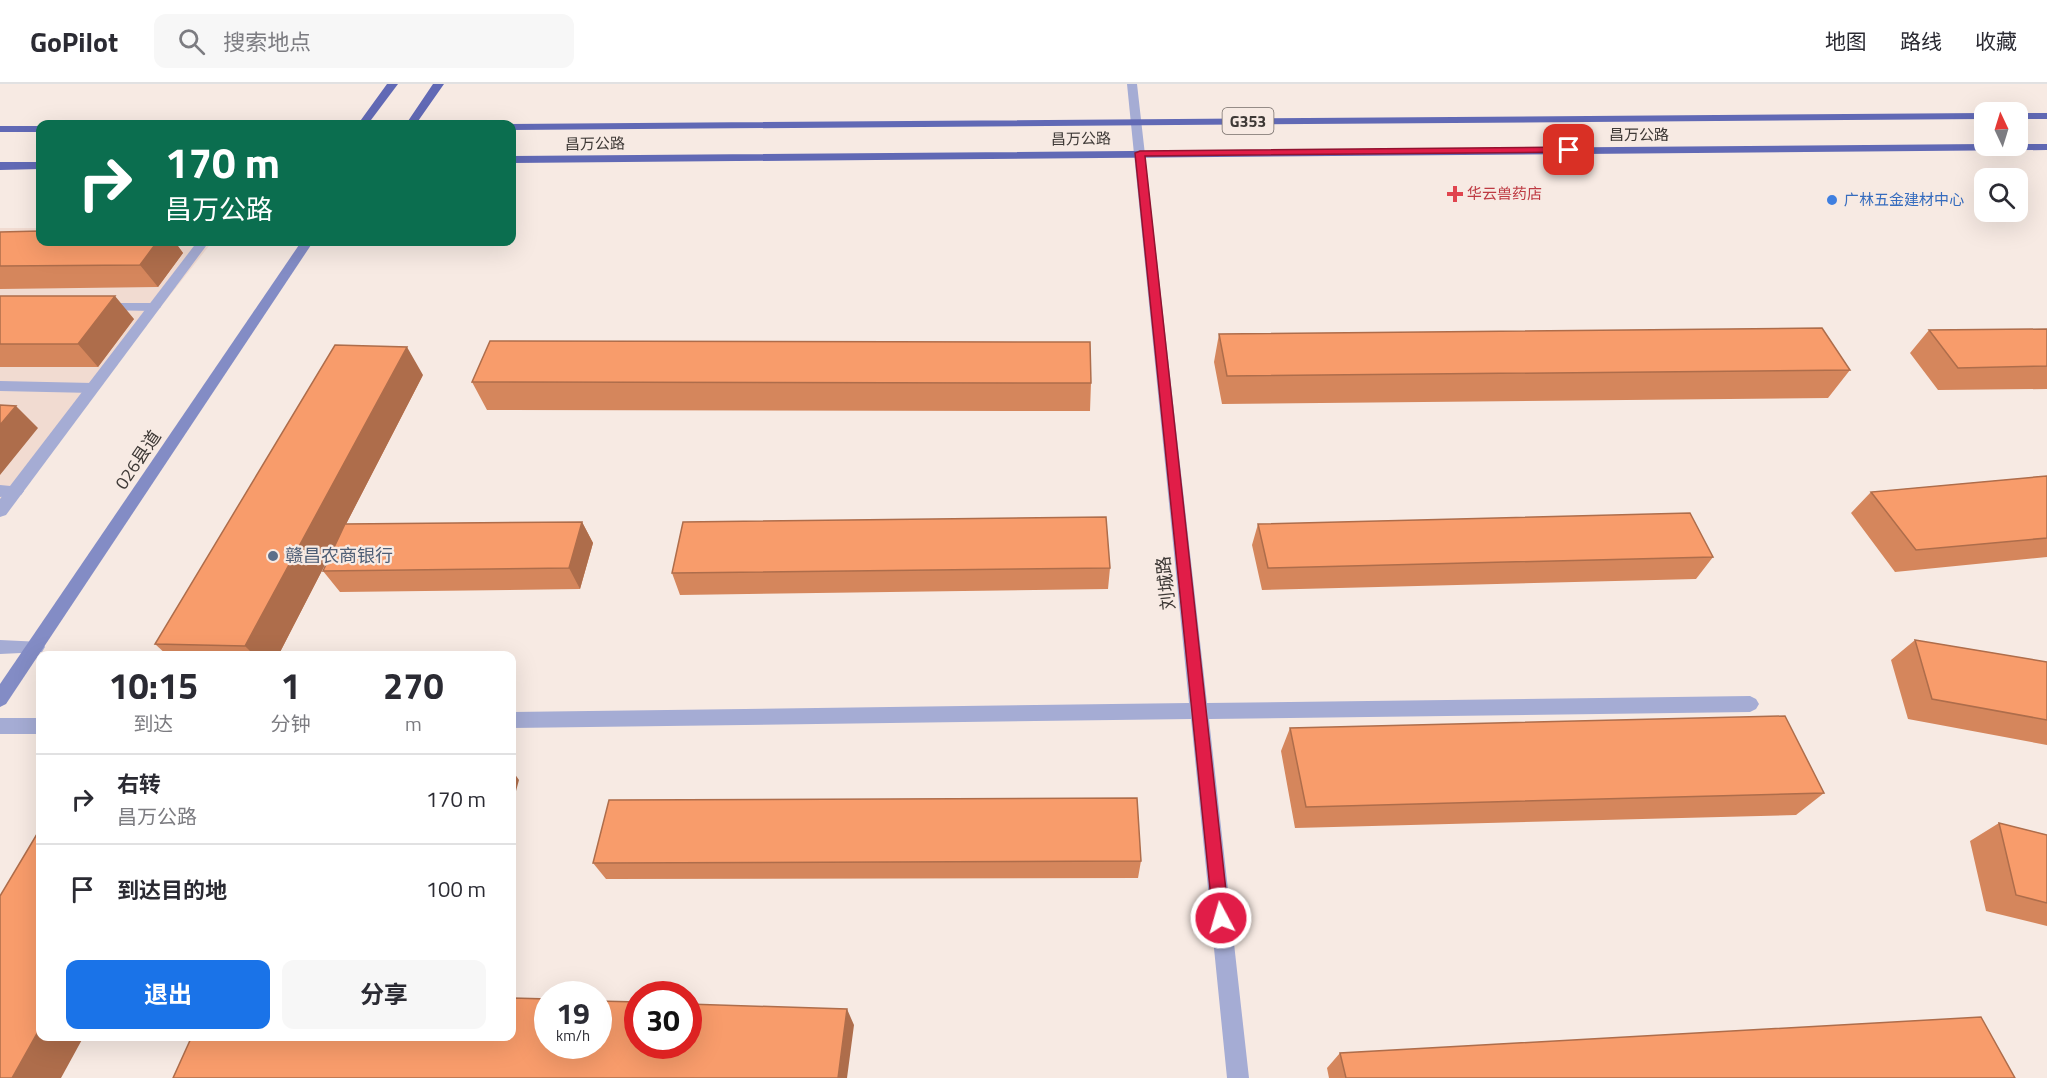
<!DOCTYPE html>
<html lang="zh">
<meta charset="utf-8">
<style>
:root{--surface:#fff;--page:#f7f7f7;--text:#2b2b33;--muted:#7c7c81;--line:#e1e1e2;--accent:#1a73e8}
body{margin:0;font-family:"Titillium Web","Noto Sans SC",sans-serif;background:var(--page);color:var(--text);height:100vh;display:flex;flex-direction:column;font-size:22px;white-space:nowrap}
*{box-sizing:border-box;margin:0}
p{font-size:20px;color:var(--muted)}
.icon{flex:none;width:33px;height:33px;fill:none;stroke:currentColor;stroke-width:2;stroke-linecap:round;stroke-linejoin:round}
.map{position:relative;flex:1;overflow:hidden}
.details{position:absolute;left:36px;top:567px;width:480px;height:390px;display:flex;flex-direction:column;background:var(--surface);border-radius:12px;box-shadow:0 6px 24px #0002}
.details>*{flex:none}
.guide{position:absolute;left:36px;top:36px;width:480px;height:126px;border-radius:12px;box-shadow:0 6px 24px #0002;background:#0b6e4f;color:#fff;overflow:hidden}
.needle{width:39px;rotate:356deg}
.controls{position:absolute;left:1974px;top:18px;display:grid;gap:12px}
.controls a{display:grid;place-items:center;width:54px;height:54px;border-radius:12px;background:var(--surface);box-shadow:0 6px 24px #0002;font-size:30px}
.speed{position:absolute;left:534px;top:897px;display:flex;gap:12px;font-size:30px;font-weight:700;text-align:center}
.speed>*{display:grid;place-content:center;width:78px;height:78px;border-radius:50%;background:var(--surface);box-shadow:0 6px 24px #0002;line-height:1}
.speed small{font-size:15px;font-weight:400}
.speed .limit{border:9px solid #d22;background:#fff;color:#111}
.pin{position:absolute;display:grid;place-items:center;width:51px;height:51px;color:#fff;margin:-26px;border-radius:12px;box-shadow:0 3px 9px #0006}
.me{position:absolute;width:66px;margin:-33px;rotate:354deg;stroke-linejoin:round;filter:drop-shadow(0 0 4px #0008)}
.turn{display:flex;align-items:center;gap:21px;height:126px;padding:0 30px;font-size:27px}
.turn .icon{width:78px;height:78px;stroke-width:2.5}
.turn b{display:block;font-size:42px;line-height:51px}
.eta{display:flex;justify-content:space-evenly;align-items:center;height:102px;text-align:center}
.eta b{font-size:36px;font-weight:700;line-height:42px}
.button{display:flex;gap:12px;margin-top:auto;padding:12px 30px}
.button a{flex:1;height:69px;border-radius:12px;background:var(--accent);color:#fff;font-size:24px;font-weight:700;line-height:69px;text-align:center}
.button a+a{background:var(--page);color:var(--text)}
ul{padding:0;list-style:none}
li{display:flex;align-items:center;gap:18px;height:90px;padding:0 30px;border-top:2px solid var(--line)}
li div{flex:1}
li b{display:block;font-size:22px}
li em{font-style:normal}
header{display:flex;align-items:center;gap:36px;box-sizing:border-box;height:84px;padding:0 30px;background:var(--surface);border-bottom:2px solid var(--line)}
header strong{font-size:28px}
nav{display:flex;gap:33px;margin-inline-start:auto;font-size:21px}
.search{width:420px;height:54px;background:var(--page);display:flex;align-items:center;gap:15px;box-sizing:border-box;padding:0 21px;border-radius:12px;color:var(--muted);font-size:22px}
.map>svg:first-child{display:block}
.built{fill:#f1dbd1}
.lines{fill:none;stroke-linecap:round;stroke-linejoin:round}
.minor{fill:#a5acd4;fill-rule:evenodd}
.tertiary{fill:#a5acd4;fill-rule:evenodd}
.secondary{fill:#838cc5;fill-rule:evenodd}
.trunk{fill:#6169b5;fill-rule:evenodd}
.wall{fill:#d5865c}
.shaded-wall{fill:#ae6d4b}
.building{fill:#f89c6b;stroke:#ae6d4b;stroke-width:1.5}
.route{fill:#e11d48;stroke:#92132f;stroke-width:1.5}
.health-dot{fill:#e0444e;stroke:#f7eae3;stroke-width:2}
.shop-dot{fill:#3f7fe0;stroke:#f7eae3;stroke-width:2}
.service-dot{fill:#5c6f8a;stroke:#f7eae3;stroke-width:2}
.labels{text-anchor:middle;stroke-width:4.5;stroke-linejoin:round;paint-order:stroke}
.far-street-label{font-size:15px;fill:#3e3936;stroke:#f7eae3}
.far-health-label{font-size:15px;fill:#be3a42;stroke:#f7eae3;text-anchor:start}
.far-shop-label{font-size:15px;fill:#366cbe;stroke:#f7eae3;text-anchor:start}
.shield{fill:#f7eae3;stroke:#766e6a;stroke-width:1.5}
.shield-label{font-size:16px;font-weight:bold;fill:#3e3936}
.street-label{font-size:18px;fill:#3e3936;stroke:#f7eae3}
.service-label{font-size:18px;fill:#4e5e75;stroke:#f7eae3;text-anchor:start}
</style>
<header>
<strong>GoPilot</strong>
<div class="search"><svg class="icon" aria-label="search" viewBox="0 0 24 24"><circle cx="10" cy="10" r="6"/><path d="M15 15l6 6"/></svg>搜索地点</div>
<nav><a>地图</a><a>路线</a><a>收藏</a></nav>
</header>
<div class="map">
<svg width="2047" height="994" viewBox="0 0 2047 994">
<rect width="100%" height="100%" fill="#f7eae3"/>
<path class="built" d="M0,144H40V158H212L0,426Z"/>
<g class="lines">
<path class="minor" d="M1127,0H1137L1207,619L1750,612L1756,615L1759,620L1756,625L1750,628L1209,635L1249,994H1227L1191,635L512,644V628L1189,619Z
M103,219H154L161,223L154,227L98,226L96,223Z
M0,297L93,299L100,304L93,309L0,307Z
M0,401L21,403L24,407L21,411L0,413Z
M0,556L42,558L45,563L42,568L0,570Z
M0,634H40V650H0Z"/>
<path class="tertiary" d="M197,158H209L6,431L0,433V415Z"/>
<path class="secondary" d="M301,158H313L6,620L0,623V600Z"/>
<path class="trunk" d="M387,0H398L368,40H358Z
M433,0H444L416,40H406Z
M1984,29V35L512,46V40H508Z
M2018,29H2047V35H2018Z
M0,42H40V48H0Z
M1984,60H2047V66L512,79V72Z
M0,78H40V85L0,86Z"/>
</g>
<path class="wall" d="M0,148L40,158H175L183,169L158,203L0,205Z
M0,212L134,235L98,283H0Z
M2047,245V305L1938,306L1910,269L1929,246Z
M1219,250L1850,286L1828,314L1222,320L1214,278Z
M423,291L346,440L582,438L593,459L580,505L340,508L323,487L335,461L278,572H168L155,560Z
M472,298L1091,299L1090,327L487,326Z
M2047,392V473L1895,488L1851,429L1871,408Z
M1258,440L1713,473L1696,495L1262,506L1252,461Z
M1110,484L1108,505L680,511L672,489Z
M1915,556L2047,578V661L1908,635L1891,576Z
M1290,644L1824,709L1796,731L1295,744L1281,667Z
M1999,739L2047,751V842L1986,827L1970,757Z
M1141,777L1138,794L606,795L593,779Z
M1340,969L2015,994H1329L1327,984Z"/>
<path class="shaded-wall" d="M157,158H175L183,169L158,203L140,181Z
M115,212L134,235L98,283L78,260Z
M407,263L423,291L278,572H255L245,562Z
M16,322L38,344L0,391V341Z
M582,438L593,459L580,505L569,484Z
M512,686L519,696L512,722Z
M847,925L854,941L847,994H838Z
M40,944V952H84L61,994H12Z"/>
<path class="building" d="M40,147V158H157L140,181L0,182V148Z
M0,212H115L78,260H0Z
M1822,244L1850,286L1227,292L1219,250Z
M2047,245V282L1958,284L1929,246Z
M490,257L1090,258L1091,299L472,298Z
M335,261L407,263L245,562L155,560Z
M0,321L16,322L0,341Z
M2047,392V454L1916,466L1871,408Z
M1690,429L1713,473L1268,484L1258,440Z
M1106,433L1110,484L672,489L683,438Z
M582,438L569,484L323,487L345,440Z
M1915,556L2047,578V636L1932,615Z
M1785,632L1824,709L1306,723L1290,644Z
M1137,714L1141,777L593,779L609,716Z
M1999,739L2047,751V819L2016,811Z
M40,745V944L12,994H0V812Z
M512,914L548,915V962H598V917L638,918V962H688V920L847,925L838,994H173L192,952H512Z
M1981,933L2015,994H1346L1340,969Z"/>
<path class="route" d="M1569,63L1574,66L1573,68L1145,72L1229,834L1227,839L1221,842L1215,839L1213,834L1135,69L1140,67Z"/>
<path class="health-dot" d="M1452 101h6v6h6v6h-6v6h-6v-6h-6v-6h6z"/>
<circle class="shop-dot" cx="1832" cy="116" r="6"/>
<circle class="service-dot" cx="273" cy="472" r="6"/>
<g class="labels">
<g class="far-street-label">
<text x="1639" y="56">昌万公路</text>
<text transform="translate(1081 55) rotate(-1)" y="5">昌万公路</text>
<text transform="translate(595 60) rotate(-1)" y="5">昌万公路</text>
</g>
<g class="far-health-label">
<text x="1467" y="115">华云兽药店</text>
</g>
<g class="far-shop-label">
<text x="1844" y="121">广林五金建材中心</text>
</g>
<rect class="shield" x="1222.5" y="24" width="51" height="26" rx="4.5"/>
<g class="shield-label">
<text x="1248" y="43">G353</text>
</g>
<g class="street-label">
<text transform="translate(138 376) rotate(-56)" y="6">026县道</text>
<text transform="translate(1166 499) rotate(-96)" y="6">刘城路</text>
</g>
<g class="service-label">
<text x="285" y="478">赣昌农商银行</text>
</g>
</g>
</svg>
<div class="controls">
<a><svg class="needle" viewBox="-14 -14 28 28"><path d="M0-13l5 13h-10z" fill="#e53935"/><path d="M0 13l5-13h-10z" fill="#7c7c81"/></svg></a>
<a><svg class="icon" aria-label="search" viewBox="0 0 24 24"><circle cx="10" cy="10" r="6"/><path d="M15 15l6 6"/></svg></a>
</div>
<div class="speed"><div>19<small>km/h</small></div><div class="limit">30</div></div>
<div class="pin" style="left:1569px;top:66px;background:#d93025"><svg class="icon" aria-label="arrive" viewBox="0 0 24 24"><path d="M6 21V4h12l-3 4 3 4H6"/></svg></div>
<svg class="me" style="left:1221px;top:834px" viewBox="-20 -20 40 40"><circle r="17" fill="#e11d48" stroke="#fff" stroke-width="3"/><path d="M0-11L8 9 0 5-8 9z" fill="#fff"/></svg>
<div class="guide">
<div class="turn"><svg class="icon" aria-label="right" viewBox="0 0 24 24"><path d="M7 20v-9h11M14 6l5 5-5 5"/></svg><div><b>170 m</b>昌万公路</div></div>
</div>
<section class="details">
<div class="eta">
<div><b>10:15</b><p>到达</p></div>
<div><b>1</b><p>分钟</p></div>
<div><b>270</b><p>m</p></div>
</div>
<ul>
<li><svg class="icon" aria-label="right" viewBox="0 0 24 24"><path d="M7 20v-9h11M14 6l5 5-5 5"/></svg><div><b>右转</b><p>昌万公路</p></div><em>170 m</em></li>
<li><svg class="icon" aria-label="arrive" viewBox="0 0 24 24"><path d="M6 21V4h12l-3 4 3 4H6"/></svg><div><b>到达目的地</b></div><em>100 m</em></li>
</ul>
<div class="button"><a>退出</a><a>分享</a></div>
</section>
</div>
